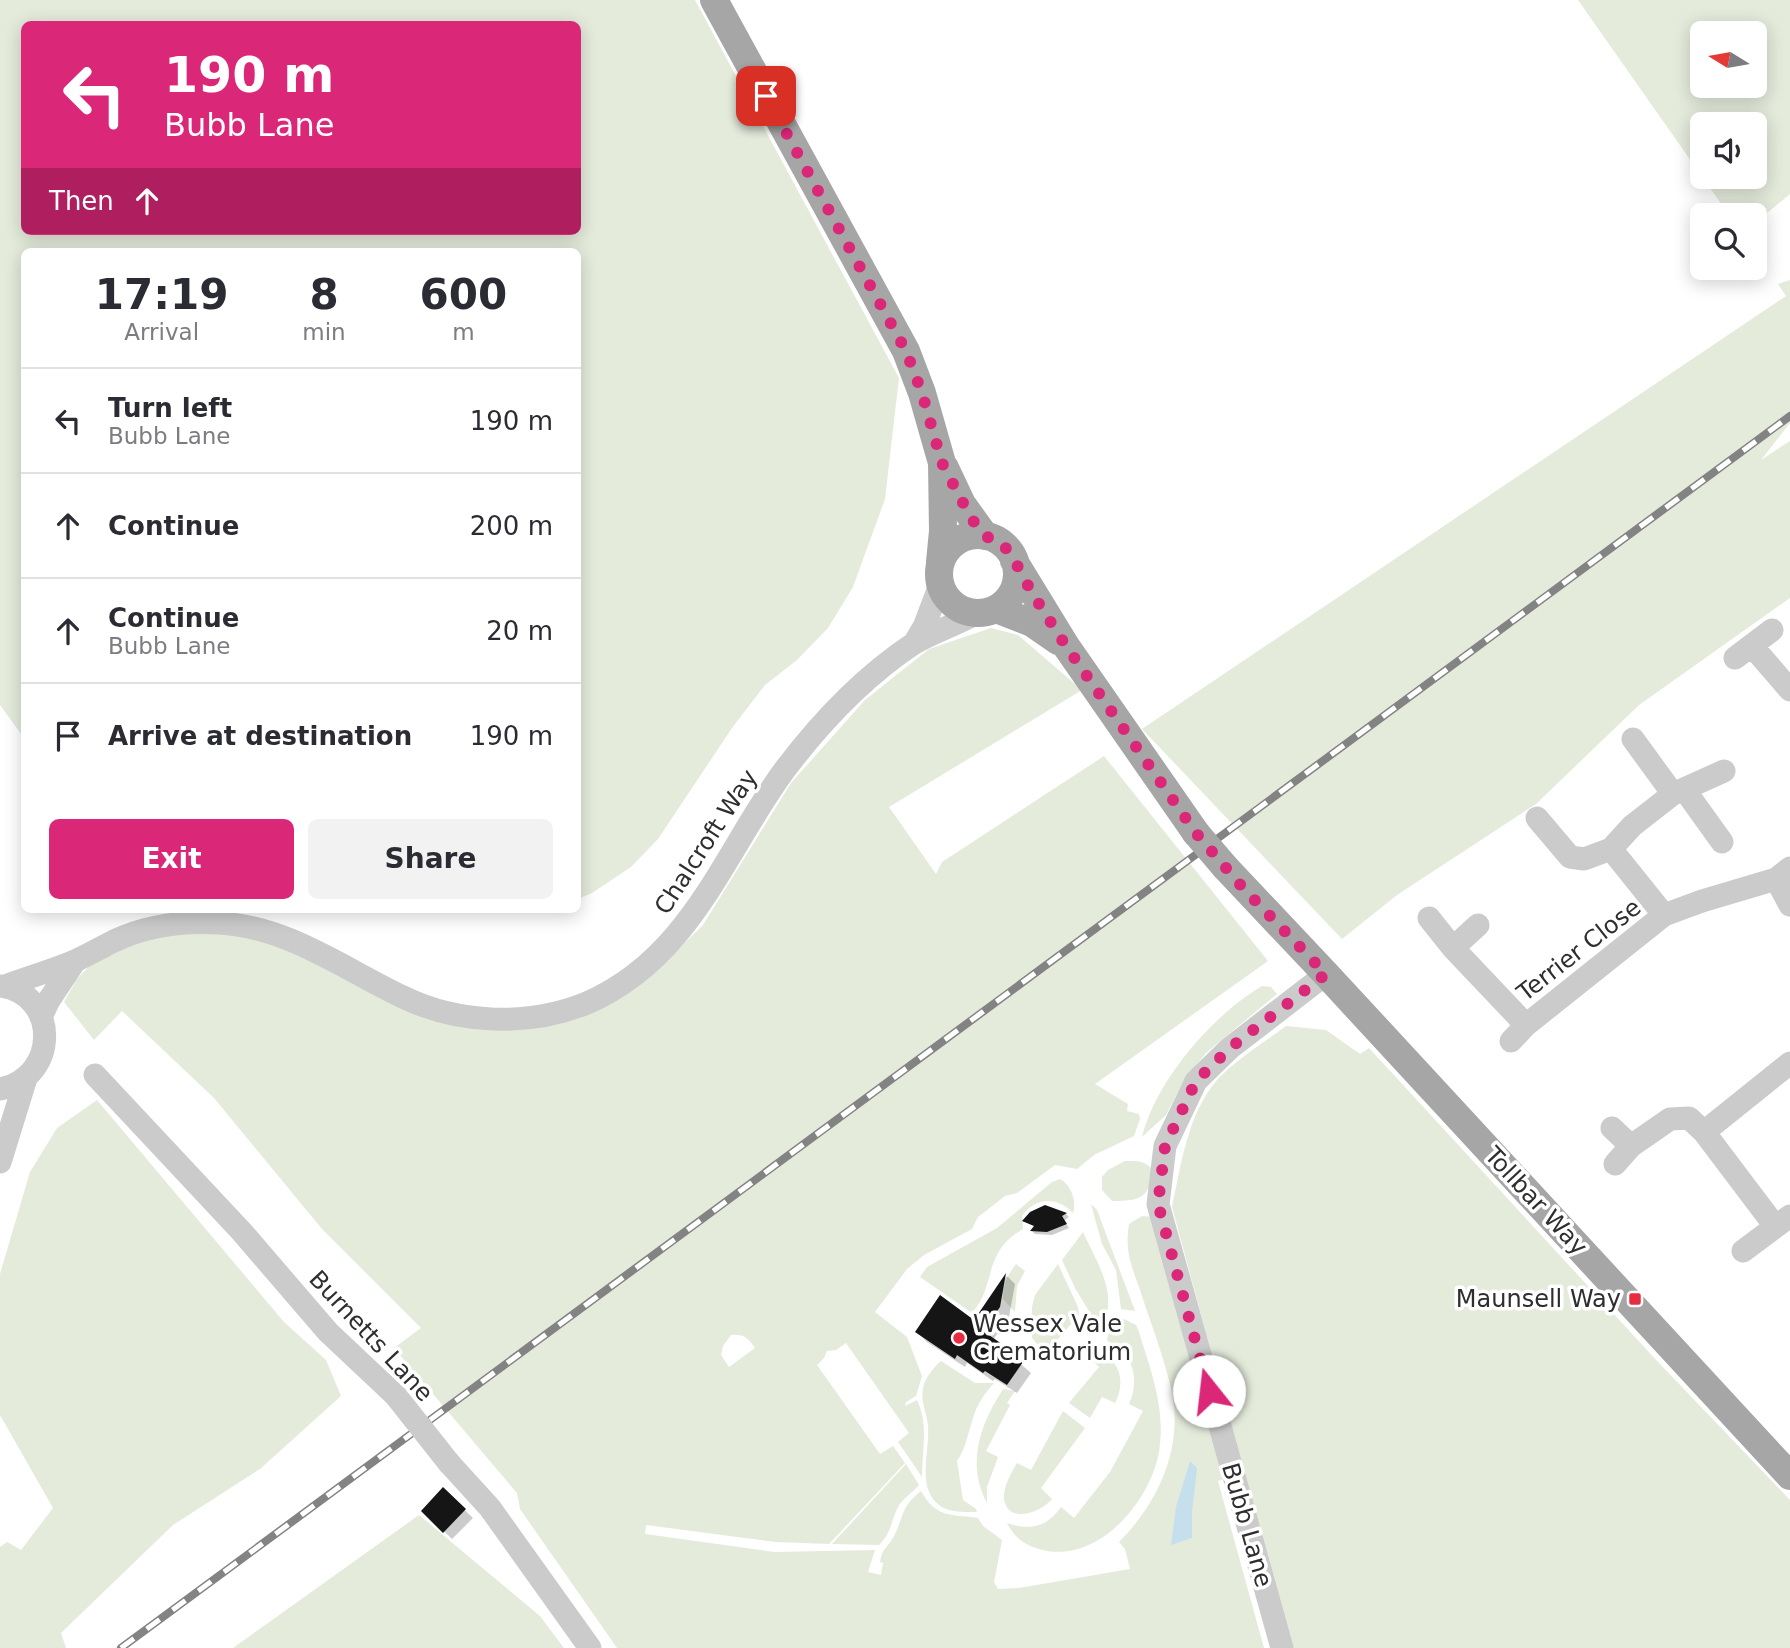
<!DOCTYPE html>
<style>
:root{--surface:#fff;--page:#f2f2f3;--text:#2b2b33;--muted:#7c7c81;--line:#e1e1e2;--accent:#db2777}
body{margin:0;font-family:"DejaVu Sans",sans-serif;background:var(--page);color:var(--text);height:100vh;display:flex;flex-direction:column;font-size:26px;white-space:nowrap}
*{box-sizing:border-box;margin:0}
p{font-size:23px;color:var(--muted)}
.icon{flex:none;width:38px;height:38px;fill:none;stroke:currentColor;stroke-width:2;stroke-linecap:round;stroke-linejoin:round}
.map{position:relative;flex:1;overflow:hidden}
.sheet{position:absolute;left:21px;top:248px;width:560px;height:665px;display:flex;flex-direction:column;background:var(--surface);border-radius:10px;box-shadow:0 4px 18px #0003}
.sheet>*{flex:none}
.top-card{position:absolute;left:21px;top:21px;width:560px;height:214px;border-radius:10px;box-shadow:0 4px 18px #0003;background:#db2777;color:#fff;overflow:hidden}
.needle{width:46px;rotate:281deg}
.fabs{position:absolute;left:1690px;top:21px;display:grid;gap:14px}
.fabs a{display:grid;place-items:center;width:77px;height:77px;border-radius:10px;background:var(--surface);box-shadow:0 4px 18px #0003;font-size:35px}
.pin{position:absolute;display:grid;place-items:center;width:60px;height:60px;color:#fff;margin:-30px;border-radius:14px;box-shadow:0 4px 10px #0006}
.me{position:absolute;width:77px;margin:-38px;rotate:344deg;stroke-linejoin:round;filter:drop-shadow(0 0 5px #0008)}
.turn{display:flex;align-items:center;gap:24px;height:147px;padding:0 28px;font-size:32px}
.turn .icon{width:91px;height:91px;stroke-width:2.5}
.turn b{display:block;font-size:49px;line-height:60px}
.then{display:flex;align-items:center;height:66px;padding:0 28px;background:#0003;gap:14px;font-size:26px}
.eta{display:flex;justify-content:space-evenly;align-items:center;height:119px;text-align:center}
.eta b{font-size:42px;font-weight:600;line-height:49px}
.primary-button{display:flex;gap:14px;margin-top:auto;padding:14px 28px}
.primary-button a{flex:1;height:80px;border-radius:10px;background:var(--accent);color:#fff;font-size:28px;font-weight:600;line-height:80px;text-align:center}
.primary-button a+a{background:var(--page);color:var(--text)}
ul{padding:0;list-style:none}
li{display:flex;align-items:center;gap:21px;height:105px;padding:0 28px;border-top:2px solid var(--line)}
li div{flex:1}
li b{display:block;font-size:26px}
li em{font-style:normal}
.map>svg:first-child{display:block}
.green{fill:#e4ebdb;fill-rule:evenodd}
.water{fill:#c6dfec}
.shadow{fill:#0003}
.building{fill:#151515}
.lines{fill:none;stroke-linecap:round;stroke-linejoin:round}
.minor{stroke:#cbcbcb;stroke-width:23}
.major{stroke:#a6a6a6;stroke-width:28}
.rail-casing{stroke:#838383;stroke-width:8}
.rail{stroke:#fff;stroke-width:5;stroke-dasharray:16;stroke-linecap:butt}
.minor-bridge{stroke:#cbcbcb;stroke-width:23}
.major-bridge{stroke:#a6a6a6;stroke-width:28}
.route{stroke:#db2777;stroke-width:12;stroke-dasharray:0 21.6}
.poi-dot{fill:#e82c42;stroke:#fff;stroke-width:2.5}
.labels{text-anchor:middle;stroke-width:7;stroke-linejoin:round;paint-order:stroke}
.street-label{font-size:24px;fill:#2e2e2e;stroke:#fff}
.poi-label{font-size:24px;fill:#2e2e2e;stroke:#fff;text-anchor:end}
</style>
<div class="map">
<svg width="1790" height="1648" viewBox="0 0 1790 1648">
<rect width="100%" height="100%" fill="#fff"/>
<path class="green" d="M0,0H695L899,378L885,499L853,587L828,628L797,660L765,685L732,728L658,839L631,867L592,893L578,899V252H24V738L0,705ZM24,24H578V231H24Z
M1578,0H1790V194L1755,223V215H1729ZM1703,33H1755V86H1703ZM1755,124V177H1703V124Z
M1790,280V423L1761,460L1790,441V598L1639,705L1536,804L1397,895L1342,939L1142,729L1786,296L1778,284Z
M991,628L1018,635L1082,690L889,807L936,874L942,862L1104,756L1268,961L1095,1084L1128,1104L1127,1111L1139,1114L1140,1119L1134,1136L1094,1155L1077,1169L1055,1165L1017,1193L1005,1196L978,1217L972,1229L924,1255L907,1269L875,1312L907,1337L922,1376L916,1396L906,1402L905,1406L917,1400C929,1425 922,1450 922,1477L898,1442L909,1433L846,1343L836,1350L827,1351L824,1358L817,1365L880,1454L893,1446L905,1463L829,1544L776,1542L646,1525L645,1534L774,1552L875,1550L868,1572L881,1575L883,1563L880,1562C882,1549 886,1549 893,1538C905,1516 899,1509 921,1491C936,1518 950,1514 978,1518L983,1526L1002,1540L994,1582L998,1589L1019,1588L1130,1569L1125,1549L1119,1542C1158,1503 1183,1449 1172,1393C1165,1360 1152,1327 1142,1296C1133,1268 1124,1254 1129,1224L1142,1216L1155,1217L1227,1478L1218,1481L1264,1648H617L520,1509L517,1493L394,1348L421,1328L322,1229L214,1098L122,1011L94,1040L64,1002L77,979L91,964L119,950L169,933L226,932L286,947L439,1021L619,995L652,975L703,925L791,783L865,700L929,649ZM731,1335C744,1334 748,1338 755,1348L729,1367L721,1355L723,1346Z
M1262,986L1271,987L1277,994L1206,1053L1184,1080L1166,1115L1142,1137C1156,1080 1213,1015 1262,986Z
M1286,1026L1326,1030L1360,1054L1369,1048L1658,1362L1790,1500V1648H1291L1172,1207C1181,1165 1188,1113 1217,1080C1235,1060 1265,1042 1286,1026Z
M97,1100L284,1322L326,1360L341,1396L260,1469L173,1525L61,1633L66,1648H0V1547L7,1542L21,1550L53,1508L0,1415V1274L30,1172L57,1128Z
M1125,1161C1136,1161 1144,1160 1152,1169C1150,1198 1141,1201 1112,1201L1102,1190V1177L1108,1170Z
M1060,1179C1071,1185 1077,1201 1073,1213C1057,1196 1035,1197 1022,1216L1023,1229C982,1252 997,1285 972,1313L920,1277L927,1267L997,1228L1052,1182Z
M1091,1204L1097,1210L1135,1311L1121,1309L1116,1270L1102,1244Z
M1083,1232C1094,1257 1124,1302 1098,1326L1088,1316L1090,1313L1075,1288L1062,1260Z
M1016,1264L1025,1271L1017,1286L1015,1312L1003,1299C1003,1286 1007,1275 1016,1264Z
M1058,1264L1078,1307L1079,1315L1050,1348L1042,1342L1039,1346L1032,1338V1307L1035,1295Z
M1124,1319L1136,1325L1139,1332C1151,1372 1166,1408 1159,1452C1150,1503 1096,1566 1039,1549C1024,1545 1014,1537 1007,1523C1030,1531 1047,1527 1061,1507L1074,1518L1110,1472L1143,1411L1129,1404C1137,1387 1137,1362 1119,1350C1113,1345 1110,1346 1107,1339C1110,1329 1114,1322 1124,1319Z
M1091,1353C1119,1353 1127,1381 1115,1403L1102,1397L1090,1418L1069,1403L1099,1367L1087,1355Z
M941,1361L975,1383H994C985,1393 977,1404 973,1418C968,1433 966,1448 957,1461L963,1500L976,1509L977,1512C965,1512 949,1513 939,1505C916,1487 930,1451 928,1426C927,1413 920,1401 923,1388C925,1378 933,1368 941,1361Z
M1003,1389L1015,1391L1007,1403L1010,1405L986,1451L998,1457L987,1487V1503C966,1463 980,1425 1003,1389Z
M1063,1411L1085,1428L1041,1488L1052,1499C1042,1512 1008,1525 1004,1499C1003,1487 1011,1473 1017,1463L1031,1470Z
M906,1464L919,1485C913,1492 905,1497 899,1505C891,1519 892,1533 879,1545L832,1544Z
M419,1515L540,1616L564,1648H233Z"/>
<path class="water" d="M1190,1461L1197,1468L1192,1513V1538L1171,1545L1176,1507Z"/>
<path class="shadow" d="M1045,1207L1066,1214L1069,1217L1064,1221L1069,1228L1052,1235L1035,1234L1032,1231L1036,1227L1024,1221Z
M1007,1276L1015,1284L1009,1317L993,1340L1031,1373L1017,1393L995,1379L993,1381L967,1363L965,1367L927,1342L917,1332L975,1322Z
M444,1490L473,1518L452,1539L423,1511Z"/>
<path class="building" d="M1045,1205L1067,1213L1062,1216L1067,1224L1047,1232L1030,1231L1034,1226L1022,1221L1030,1212Z
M1006,1273L1000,1307L983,1331L1002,1344L1000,1347L1023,1362L1007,1385L985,1371L983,1373L957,1355L955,1359L915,1332L940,1295L974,1320Z
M443,1487L466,1509L443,1533L421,1511Z"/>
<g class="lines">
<path class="minor" d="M915,642L924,627L940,585
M1752,646L1790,690
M1735,658L1772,630
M1633,739L1673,794
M1684,789L1722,842
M1537,818L1570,857L1584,859L1611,849L1632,826L1673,794L1724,771
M1611,849L1664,915
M1776,879L1790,905
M1429,918L1453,948L1526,1025
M1453,948L1478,925
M0,986C60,994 59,1078 0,1089
M5,986C29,977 54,970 77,960C90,954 102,947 114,941C146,926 183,921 218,923C287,926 342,968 403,997C458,1024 529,1027 587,1003C692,957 723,853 786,768C821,722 865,676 913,644C932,632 956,625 977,613
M41,1017L49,1000L75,961
M1511,1041L1526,1025L1664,915L1702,901L1776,879L1790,868
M95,1075L242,1232L328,1332L396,1396
M1612,1128L1631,1146
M1704,1132L1790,1063
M0,1162L26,1078
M1615,1164L1631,1146L1670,1119L1689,1118L1704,1132L1775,1226
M1743,1251L1790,1216
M449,1463L490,1508L590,1648
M1282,1648L1158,1204L1165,1146L1196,1081L1230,1048L1326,974"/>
<path class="major" d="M714,0L906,351L922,393L942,463L943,531L940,562
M945,468L962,504L985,536
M939 574a39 39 0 1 1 78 0a39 39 0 1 1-78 0Z
M1014,561L1066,646L1196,833
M996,609L1032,623L1058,641
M1225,867L1326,974L1790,1476"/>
<defs>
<path id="rail" d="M121,1648L1790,416"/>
</defs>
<use href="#rail" class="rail-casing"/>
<use href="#rail" class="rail"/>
<path class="minor-bridge" d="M396,1396L449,1463"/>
<path class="major-bridge" d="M1196,833L1225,867"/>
</g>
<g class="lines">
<path class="route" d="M766,96L906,351L922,393L942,463L971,518L985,536L1000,542L1011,554L1032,593L1066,646L1196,833L1244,889L1326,974L1230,1048L1196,1081L1165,1146L1158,1204L1209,1391"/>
</g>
<g class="poi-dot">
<rect x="1628" y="1292" width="14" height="14" rx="3.5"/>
<circle cx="959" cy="1338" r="7"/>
</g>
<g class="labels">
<g class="street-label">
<text transform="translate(706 842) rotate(-57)" y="8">Chalcroft Way</text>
<text transform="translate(1579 950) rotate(-38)" y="8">Terrier Close</text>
<text transform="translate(1536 1201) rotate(47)" y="8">Tollbar Way</text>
<text transform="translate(371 1336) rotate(47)" y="8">Burnetts Lane</text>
<text transform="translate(1247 1525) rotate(74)" y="8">Bubb Lane</text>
</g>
<g class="poi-label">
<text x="1621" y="1307">Maunsell Way</text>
<text x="973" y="1332" text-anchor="start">Wessex Vale<tspan x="973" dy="28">Crematorium</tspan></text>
</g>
</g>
</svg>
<div class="fabs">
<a><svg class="needle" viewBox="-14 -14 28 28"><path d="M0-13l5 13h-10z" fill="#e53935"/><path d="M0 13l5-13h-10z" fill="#7c7c81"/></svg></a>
<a><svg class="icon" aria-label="sound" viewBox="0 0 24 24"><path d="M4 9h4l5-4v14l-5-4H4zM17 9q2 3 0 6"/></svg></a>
<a><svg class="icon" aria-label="search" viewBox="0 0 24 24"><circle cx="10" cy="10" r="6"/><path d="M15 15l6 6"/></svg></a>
</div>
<div class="pin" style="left:766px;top:96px;background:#d93025"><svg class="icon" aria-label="arrive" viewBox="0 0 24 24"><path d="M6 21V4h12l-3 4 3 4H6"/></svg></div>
<svg class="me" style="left:1209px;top:1391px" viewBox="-20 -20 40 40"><circle r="19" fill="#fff"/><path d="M0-13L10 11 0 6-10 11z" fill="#db2777"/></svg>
<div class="top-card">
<div class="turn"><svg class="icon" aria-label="left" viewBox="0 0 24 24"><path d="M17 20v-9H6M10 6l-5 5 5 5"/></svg><div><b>190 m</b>Bubb Lane</div></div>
<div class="then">Then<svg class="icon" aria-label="ahead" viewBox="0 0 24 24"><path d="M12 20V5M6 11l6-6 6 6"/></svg></div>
</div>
<section class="sheet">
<div class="eta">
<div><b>17:19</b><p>Arrival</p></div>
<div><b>8</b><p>min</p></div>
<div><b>600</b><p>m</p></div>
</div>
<ul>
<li><svg class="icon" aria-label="left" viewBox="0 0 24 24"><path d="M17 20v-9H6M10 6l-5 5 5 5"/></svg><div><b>Turn left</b><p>Bubb Lane</p></div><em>190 m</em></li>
<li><svg class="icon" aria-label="ahead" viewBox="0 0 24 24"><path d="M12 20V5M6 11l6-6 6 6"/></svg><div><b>Continue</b></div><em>200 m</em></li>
<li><svg class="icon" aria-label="ahead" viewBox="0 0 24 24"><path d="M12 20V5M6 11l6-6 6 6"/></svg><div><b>Continue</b><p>Bubb Lane</p></div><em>20 m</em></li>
<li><svg class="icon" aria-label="arrive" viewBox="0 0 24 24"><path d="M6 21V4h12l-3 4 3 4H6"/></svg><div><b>Arrive at destination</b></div><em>190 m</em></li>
</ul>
<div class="primary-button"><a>Exit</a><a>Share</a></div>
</section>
</div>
